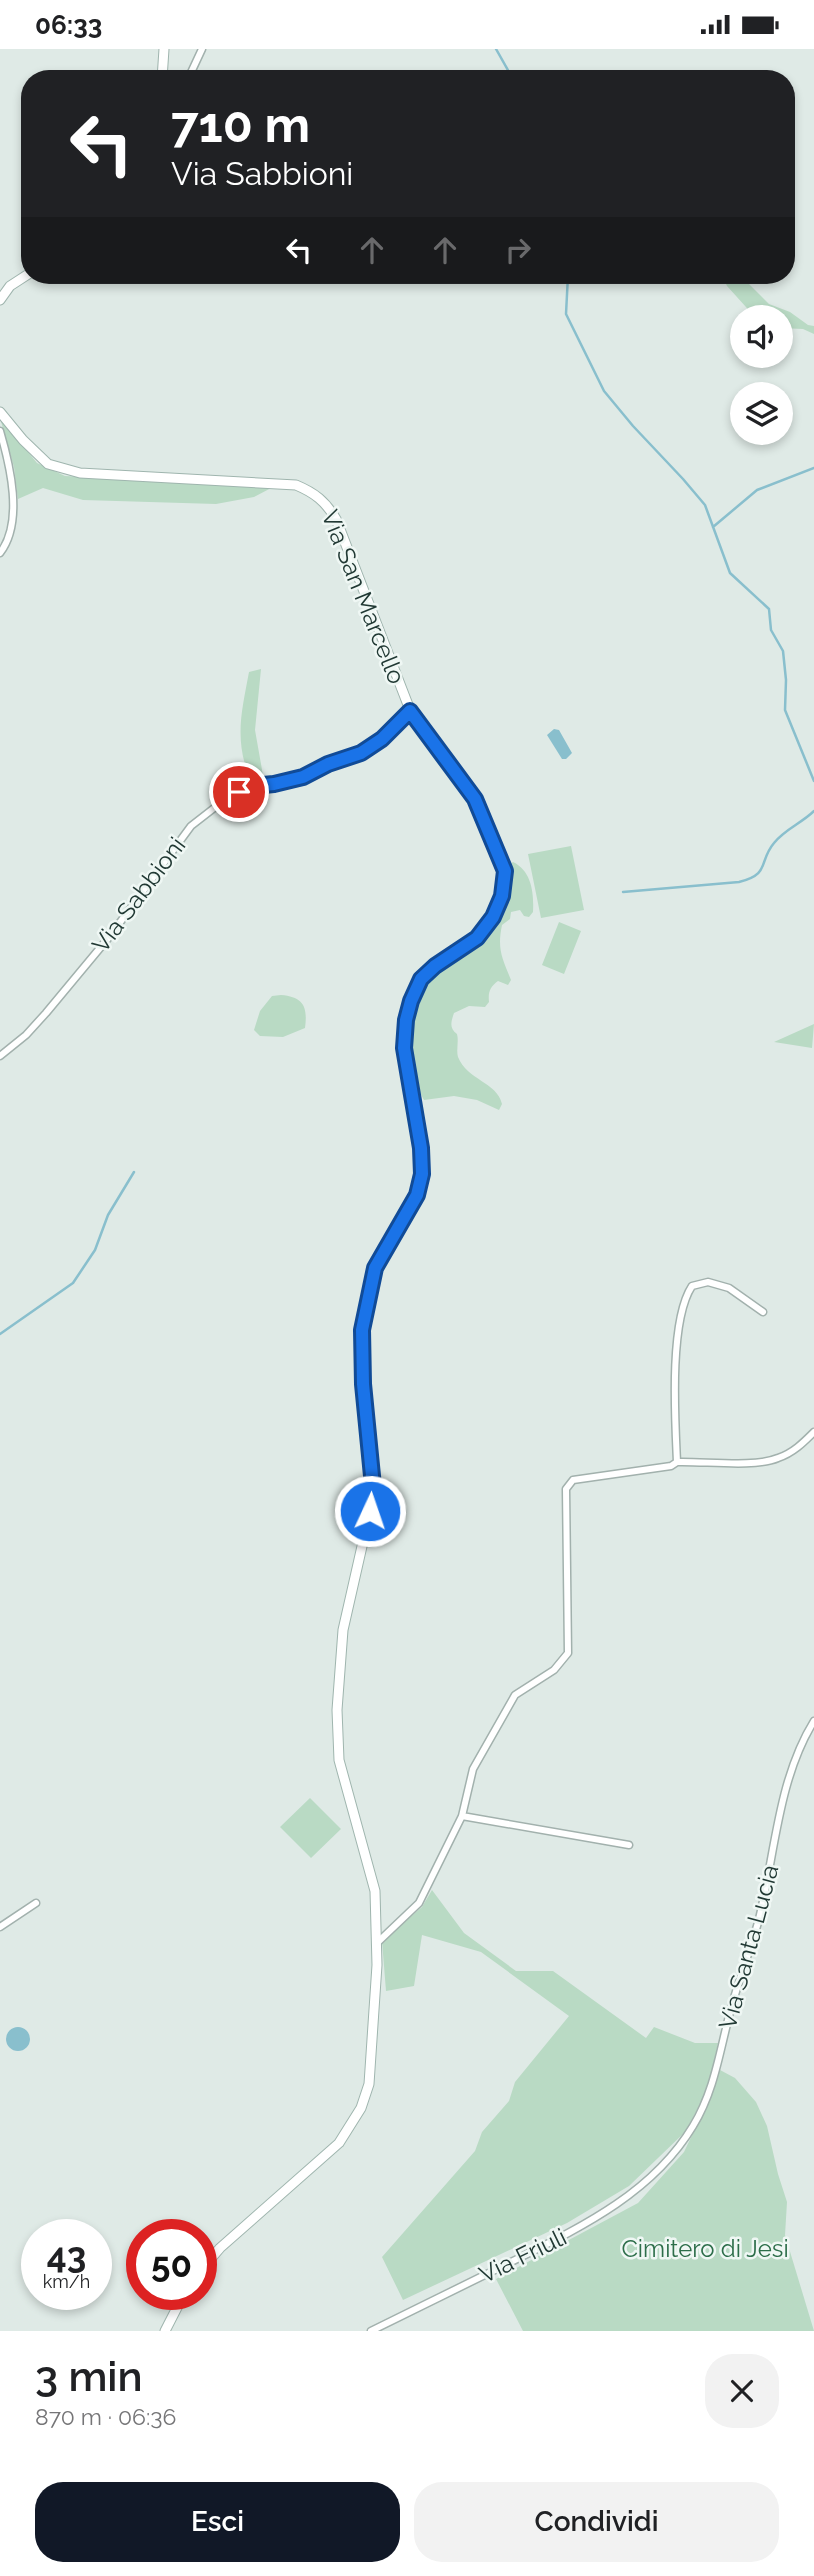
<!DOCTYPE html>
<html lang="it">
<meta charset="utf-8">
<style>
:root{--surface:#fff;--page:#f2f2f2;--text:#202124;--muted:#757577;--accent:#111827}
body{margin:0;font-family:Raleway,sans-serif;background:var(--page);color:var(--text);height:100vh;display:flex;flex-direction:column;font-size:26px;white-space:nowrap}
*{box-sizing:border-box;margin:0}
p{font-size:23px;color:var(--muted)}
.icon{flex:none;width:38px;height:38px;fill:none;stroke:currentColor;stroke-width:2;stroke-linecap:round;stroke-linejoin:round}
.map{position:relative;height:2282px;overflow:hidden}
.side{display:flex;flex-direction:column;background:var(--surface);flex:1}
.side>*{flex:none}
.top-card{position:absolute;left:21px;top:21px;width:774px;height:214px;border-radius:28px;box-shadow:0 4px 10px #0003;background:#202124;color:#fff;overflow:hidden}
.controls{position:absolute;left:730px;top:256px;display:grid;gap:14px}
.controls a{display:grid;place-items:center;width:63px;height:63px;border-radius:50%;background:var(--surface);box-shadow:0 4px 10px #0003;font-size:35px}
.speed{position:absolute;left:21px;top:2170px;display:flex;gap:14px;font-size:35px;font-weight:700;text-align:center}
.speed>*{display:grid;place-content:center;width:91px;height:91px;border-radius:50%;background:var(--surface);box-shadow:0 4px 10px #0003;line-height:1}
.speed small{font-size:18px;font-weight:400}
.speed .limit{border:10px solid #d22;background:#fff;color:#111}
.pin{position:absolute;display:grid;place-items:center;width:60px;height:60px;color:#fff;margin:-30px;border:4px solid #fff;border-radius:50%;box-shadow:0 2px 7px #0007}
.me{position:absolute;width:77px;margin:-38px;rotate:3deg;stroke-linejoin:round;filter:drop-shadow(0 0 5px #0008)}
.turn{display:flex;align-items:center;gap:24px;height:147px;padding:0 35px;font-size:32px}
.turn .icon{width:91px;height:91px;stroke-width:2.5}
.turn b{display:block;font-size:49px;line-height:60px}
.lanes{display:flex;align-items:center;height:66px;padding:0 35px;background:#0003;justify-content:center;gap:35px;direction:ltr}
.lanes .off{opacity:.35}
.round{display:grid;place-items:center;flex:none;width:74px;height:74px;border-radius:28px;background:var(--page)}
.head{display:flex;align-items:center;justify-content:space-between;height:119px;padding:0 35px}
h1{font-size:42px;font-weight:600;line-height:52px}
.button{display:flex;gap:14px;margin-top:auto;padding:14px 35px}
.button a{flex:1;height:80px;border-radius:28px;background:var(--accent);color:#fff;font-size:28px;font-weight:600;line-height:80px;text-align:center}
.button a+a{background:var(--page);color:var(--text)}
.status{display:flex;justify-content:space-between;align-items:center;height:49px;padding:0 35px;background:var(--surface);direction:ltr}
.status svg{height:19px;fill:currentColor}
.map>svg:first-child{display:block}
.green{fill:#b9dac4}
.water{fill:#89bfcd}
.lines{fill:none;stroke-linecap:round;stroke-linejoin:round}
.stream{stroke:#89bfcd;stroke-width:2.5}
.street-casing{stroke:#a2b1ad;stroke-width:9}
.secondary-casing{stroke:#9fb5ae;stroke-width:11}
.street{stroke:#fff;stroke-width:6}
.secondary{stroke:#fff;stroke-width:9}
.route-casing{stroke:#114b97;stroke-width:18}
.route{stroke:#1a73e8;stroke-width:12}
.labels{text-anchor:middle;stroke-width:5;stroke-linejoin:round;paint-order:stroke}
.street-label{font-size:24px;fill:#213934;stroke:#eff7f4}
.park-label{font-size:24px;fill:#2d6e4a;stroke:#eff7f4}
</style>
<div class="status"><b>06:33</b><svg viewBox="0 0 49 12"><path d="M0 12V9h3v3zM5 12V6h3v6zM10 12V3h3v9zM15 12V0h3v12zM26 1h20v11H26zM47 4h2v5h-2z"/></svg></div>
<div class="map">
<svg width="814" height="2282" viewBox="0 0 814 2282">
<rect width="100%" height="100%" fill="#dfeae6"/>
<path class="green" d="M722,226H740L769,255L790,263L808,276L814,277V285L803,280L781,279L780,268H755L727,237Z
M0,369L37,414L65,427L273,438L254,448L216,455L83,451L43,439L18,450L14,418Z
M261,620L255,681L264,732L251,733C234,691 241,666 249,623Z
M571,797L584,861L541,869L528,805Z
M513,813C532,822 534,845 533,863L529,868L524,867L520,861L511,863L510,870L502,876C497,900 502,909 511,931L508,936L498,932C490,938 488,943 489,953L485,958L469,957L454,964C451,973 449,979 457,985C459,992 456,1001 458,1008C467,1031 497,1033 502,1055L499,1061L477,1051L454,1047L424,1051C405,1020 402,950 431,924C444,912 463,906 476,894C483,887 502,858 505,848C508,838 507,826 508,816Z
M559,873L581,882L564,925L542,916Z
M281,946C303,948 308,957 305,979L283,988L260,987L254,981L260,962L272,947Z
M814,975L812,999L774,993Z
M310,1749L341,1780L311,1809L280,1778Z
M432,1841L464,1884L516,1922H553L646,1989L654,1978L695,1994H718L708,2039L686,2082L629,2137L567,2174L403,2251L382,2208L475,2102L482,2083L509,2052L515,2033L569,1967L481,1903L422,1886L414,1937L386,1942L382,1892L422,1858Z
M720,2021L735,2029L756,2053L767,2077L778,2125L787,2153L785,2186L814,2282H523L496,2230L638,2154L684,2103L705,2059Z"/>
<path class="water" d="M554,680L559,681L572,704L566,710H562L547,686Z
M6 1990a12 12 0 1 1 24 0a12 12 0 1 1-24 0Z"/>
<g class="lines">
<path class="stream" d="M496,0L513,30
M568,226L566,265L604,342L633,377L683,430L705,456L730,524L769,560L771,581L783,602L786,631L785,661L814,732
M713,478L757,441L814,419
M623,843L739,833C771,825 758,813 774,794C785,780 802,774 814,762
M0,1285L73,1234L95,1201L108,1166L134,1123"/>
<defs>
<path id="street" d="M188,30L202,0
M0,382C10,416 24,473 0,504
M0,1007L26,986L46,964L110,887L191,777L218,756L253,737L274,735L303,728L328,715L361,703L382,690L410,661
M677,1413C705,1412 754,1419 778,1409C793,1404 803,1394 814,1383
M462,1767L473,1720L515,1646L554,1621L568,1604L566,1440L573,1431L671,1417L677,1413C675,1369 669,1272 692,1237L708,1233L729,1239L763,1263
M0,1878L36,1854
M378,1893L419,1854L462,1767L629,1796
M371,2282C416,2260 460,2238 505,2216C575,2181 651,2147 693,2077C716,2039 720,1998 732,1956C740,1927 751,1899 759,1870C775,1805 778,1730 814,1672"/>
<path id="secondary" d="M162,30L164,0
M0,251L10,237L30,224
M0,363L23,391L48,415L80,424L296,436C315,444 325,452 336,470L410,661L476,750L505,822L502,847L493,868L477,889L435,917L421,930L411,952L406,971L404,999L421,1099L422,1125L417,1146L375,1219L362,1281L363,1334L373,1437L370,1462L343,1581L337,1661L339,1711L375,1842L377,1916L369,2035L361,2059L339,2094L220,2199L201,2221
M165,2282L184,2245"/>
</defs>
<use href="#street" class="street-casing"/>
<use href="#secondary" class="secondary-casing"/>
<use href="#street" class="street"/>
<use href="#secondary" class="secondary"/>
</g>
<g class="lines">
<defs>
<path id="route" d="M239,743L253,737L274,735L303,728L328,715L361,704L382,690L410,662L475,750L505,822L502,847L493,868L477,889L435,917L421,930L411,952L406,971L404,999L421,1099L422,1125L417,1146L375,1219L362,1281L363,1335L373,1437L370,1462"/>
</defs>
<use href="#route" class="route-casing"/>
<use href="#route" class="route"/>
</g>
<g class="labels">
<g class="street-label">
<text transform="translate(363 548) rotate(68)" y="8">Via San Marcello</text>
<text transform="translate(139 846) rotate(-53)" y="8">Via Sabbioni</text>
<text transform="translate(749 1898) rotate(-75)" y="8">Via Santa Lucia</text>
<text transform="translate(523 2207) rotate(-26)" y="8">Via Friuli</text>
</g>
<g class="park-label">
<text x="705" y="2208">Cimitero di Jesi</text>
</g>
</g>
</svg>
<div class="controls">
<a><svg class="icon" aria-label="sound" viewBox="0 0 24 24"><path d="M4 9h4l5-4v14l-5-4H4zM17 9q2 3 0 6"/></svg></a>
<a><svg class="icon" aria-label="layers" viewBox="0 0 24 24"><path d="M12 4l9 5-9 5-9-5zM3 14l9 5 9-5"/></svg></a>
</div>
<div class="speed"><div>43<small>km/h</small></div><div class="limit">50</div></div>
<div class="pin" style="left:239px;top:743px;background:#d93025"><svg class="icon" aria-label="arrive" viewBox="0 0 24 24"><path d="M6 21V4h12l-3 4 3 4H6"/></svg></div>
<svg class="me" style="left:370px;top:1462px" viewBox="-20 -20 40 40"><circle r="17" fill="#1a73e8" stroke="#fff" stroke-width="3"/><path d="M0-11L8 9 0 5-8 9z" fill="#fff"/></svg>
<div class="top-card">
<div class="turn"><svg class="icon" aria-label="left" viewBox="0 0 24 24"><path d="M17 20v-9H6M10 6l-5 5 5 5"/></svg><div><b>710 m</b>Via Sabbioni</div></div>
<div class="lanes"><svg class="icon" aria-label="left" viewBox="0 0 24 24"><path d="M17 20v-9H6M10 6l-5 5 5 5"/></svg><svg class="icon off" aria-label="ahead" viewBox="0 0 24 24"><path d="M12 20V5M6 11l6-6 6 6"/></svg><svg class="icon off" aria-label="ahead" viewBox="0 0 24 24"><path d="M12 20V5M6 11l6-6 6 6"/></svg><svg class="icon off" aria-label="right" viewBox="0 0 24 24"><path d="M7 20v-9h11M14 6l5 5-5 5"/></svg></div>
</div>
</div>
<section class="side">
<div class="head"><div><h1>3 min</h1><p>870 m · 06:36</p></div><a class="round"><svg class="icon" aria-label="close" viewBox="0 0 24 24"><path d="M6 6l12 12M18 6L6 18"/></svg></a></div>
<div class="button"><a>Esci</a><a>Condividi</a></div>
</section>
